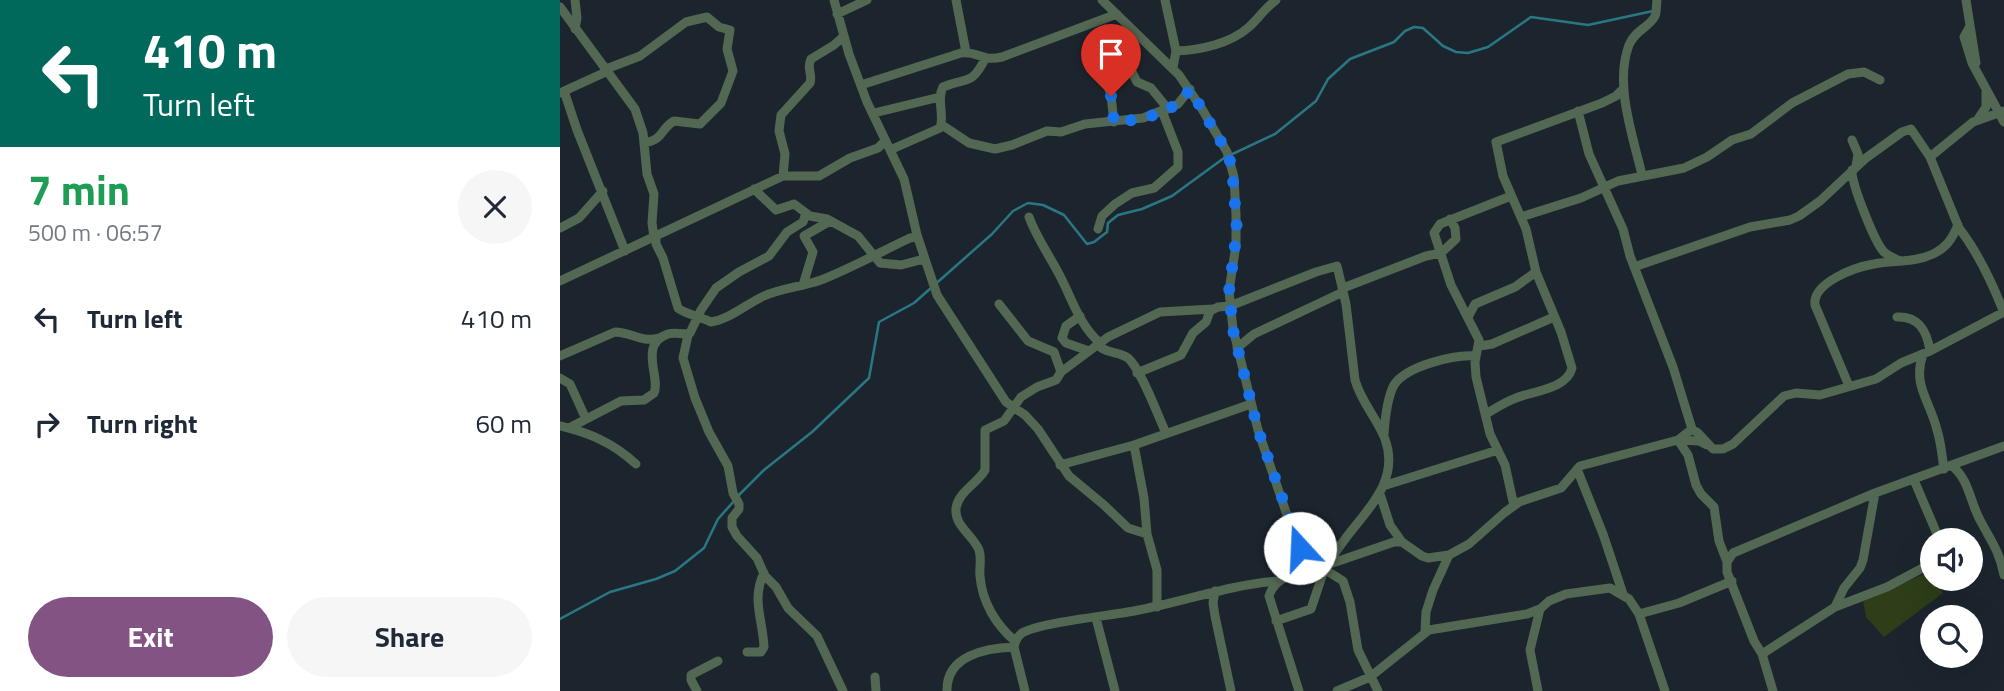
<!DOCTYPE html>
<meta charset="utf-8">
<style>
:root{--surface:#fff;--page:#f6f6f7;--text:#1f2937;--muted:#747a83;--accent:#835384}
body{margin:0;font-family:"Titillium Web",sans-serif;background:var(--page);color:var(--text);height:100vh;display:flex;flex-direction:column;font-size:26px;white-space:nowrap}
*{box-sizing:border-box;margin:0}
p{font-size:23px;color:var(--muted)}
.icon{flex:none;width:38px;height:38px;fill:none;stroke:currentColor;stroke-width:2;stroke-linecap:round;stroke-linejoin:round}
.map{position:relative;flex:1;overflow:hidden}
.side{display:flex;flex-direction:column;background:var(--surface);width:560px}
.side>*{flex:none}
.guide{background:#00695c;color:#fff;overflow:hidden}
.tools{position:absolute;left:1360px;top:528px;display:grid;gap:14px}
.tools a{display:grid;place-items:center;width:63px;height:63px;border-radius:50%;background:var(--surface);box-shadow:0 7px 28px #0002;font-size:35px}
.pin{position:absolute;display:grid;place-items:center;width:60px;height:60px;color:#fff;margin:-72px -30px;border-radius:50% 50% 50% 0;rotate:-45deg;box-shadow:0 0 7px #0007}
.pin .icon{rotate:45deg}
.me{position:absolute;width:77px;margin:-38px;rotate:340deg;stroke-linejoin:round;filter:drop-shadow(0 0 5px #0008)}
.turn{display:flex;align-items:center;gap:24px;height:147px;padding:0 28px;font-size:32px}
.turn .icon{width:91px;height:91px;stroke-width:2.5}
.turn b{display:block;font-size:49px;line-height:60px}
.round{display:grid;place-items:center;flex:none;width:74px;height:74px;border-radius:37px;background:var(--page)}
.head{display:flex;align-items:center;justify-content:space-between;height:119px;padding:0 28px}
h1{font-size:42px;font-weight:700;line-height:52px;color:#1e9e55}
.button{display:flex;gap:14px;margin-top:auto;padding:14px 28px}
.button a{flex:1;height:80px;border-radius:42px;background:var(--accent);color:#fff;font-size:28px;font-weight:700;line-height:80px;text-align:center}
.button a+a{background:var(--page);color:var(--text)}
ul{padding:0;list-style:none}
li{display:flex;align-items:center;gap:21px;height:105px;padding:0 28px}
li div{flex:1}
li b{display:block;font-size:26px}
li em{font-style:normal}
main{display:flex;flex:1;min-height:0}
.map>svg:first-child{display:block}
.green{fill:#2d3e19}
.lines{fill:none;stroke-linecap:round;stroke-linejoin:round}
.stream{stroke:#2a7784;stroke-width:2.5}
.minor{stroke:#536852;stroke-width:9}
.route{stroke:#1a73e8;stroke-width:12;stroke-dasharray:0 21.6}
</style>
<main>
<section class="side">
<div class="guide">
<div class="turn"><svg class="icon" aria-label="left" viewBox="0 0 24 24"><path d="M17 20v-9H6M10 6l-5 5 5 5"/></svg><div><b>410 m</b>Turn left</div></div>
</div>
<div class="head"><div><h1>7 min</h1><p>500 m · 06:57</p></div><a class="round"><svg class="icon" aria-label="close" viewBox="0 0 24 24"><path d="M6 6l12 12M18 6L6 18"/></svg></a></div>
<ul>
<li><svg class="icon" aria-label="left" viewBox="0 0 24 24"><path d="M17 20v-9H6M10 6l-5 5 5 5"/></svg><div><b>Turn left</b></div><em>410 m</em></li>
<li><svg class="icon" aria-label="right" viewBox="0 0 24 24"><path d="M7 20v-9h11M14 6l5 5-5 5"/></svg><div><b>Turn right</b></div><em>60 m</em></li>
</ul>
<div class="button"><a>Exit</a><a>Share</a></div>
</section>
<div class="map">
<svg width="1444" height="691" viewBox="0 0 1444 691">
<rect width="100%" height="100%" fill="#1c252e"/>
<path class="green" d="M1371,571L1372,579H1376L1383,593L1324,637L1306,617L1303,601Z"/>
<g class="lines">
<path class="stream" d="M178,496L204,470L252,432L309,378L319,322L354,303L432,234L453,211L468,203L483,205L504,215L527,244L534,242L547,232L548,223L558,215L582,209L612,196L664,158L715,134L756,101L768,79L790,59L834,42L845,31L854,27L863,28L883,46L896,52L908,53L928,47L971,17L1028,25L1093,11
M0,619L50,592L96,579L115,571L144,548L158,519L174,501"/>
<path class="minor" d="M274,0L289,54L307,102L344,179L357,235L377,295L446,402L465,415L478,429L509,476L544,505L568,528L587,534
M396,0L406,52
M542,0L619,75L642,109L667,152L674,177L676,215V245L669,291L673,329L698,430L742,559L741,569C728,577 714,580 709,596L739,691
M605,0L616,51L613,68
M1406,0L1416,63
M0,7L75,109L83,133L87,174L94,194L92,223L94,237
M277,14L307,0
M1409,28L1404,37L1412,63L1444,122
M15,29L17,18L15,0
M536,47L551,96L554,122
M616,51C640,50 670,44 689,27C698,19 705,8 716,0
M540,58L550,55L559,63L570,68L577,82L591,88L608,109
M46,69L80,56L126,22L147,17L159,27L170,30L167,49L173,71L161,103L140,124L114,121C100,129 104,140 84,143
M301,85L401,53C419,51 421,62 442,57L557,14
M4,91L17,130L65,251
M0,93L48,71
M1018,111L1029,154L1063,229L1070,256L1113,367L1132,429
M314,113L380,97
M1418,119L1426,107V92
M382,125L409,143L435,149L452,145L487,131L501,132L525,124L583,118L618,104L630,89
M1292,140L1298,154L1296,166
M330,150L380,128C385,115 376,100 383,87C408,77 411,86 425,59
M1370,157L1413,122L1444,111
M1292,170C1291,183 1315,243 1324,252C1328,256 1334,258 1338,260
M1082,175C1073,136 1054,84 1069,45C1075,30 1090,27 1095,16C1097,12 1096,5 1097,0
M223,176L225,154L219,131L221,115L250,83C253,74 246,68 251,59L274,45L284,36
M194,189L216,210L234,204L250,216L267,219L298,236L320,263L341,265L360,260L364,261
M951,196L880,224L874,233L891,285L919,340L915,362L916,377L930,434L945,465L954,506
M469,217C477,239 490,256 500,276C512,299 520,326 540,343
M961,217L1021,198L1058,181L1124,168L1147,157L1172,140L1191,134L1232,103L1288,74L1304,72L1320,80
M0,228L19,218L43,191
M538,229L542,216L555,204L572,193L594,188L618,167V152L602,111
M96,236V244L103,258L118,308C123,313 143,318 151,322C170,319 186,304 204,296C222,288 241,287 261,280C292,268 320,252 350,238L358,237
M1074,267L1190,227L1230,220L1239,216L1260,201L1306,158L1342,132L1351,129L1370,157L1399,228C1419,254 1432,282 1444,313
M0,281L223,176H259L290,158L318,148L325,141
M243,285L253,252L244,236L270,221
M783,288L866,256L881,253L896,239L895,228L890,219
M439,304L468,341L494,352L501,372
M520,316L506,326L502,338L506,343L529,351
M908,317L915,304L955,287L976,272
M1337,317C1359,316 1367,331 1370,351
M128,335L123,358L135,398L149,432L168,466L173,493L179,504V509L172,518V527L177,536L197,558L205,576L216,587L228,608L257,636L283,691
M538,345C546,354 558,351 568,358C581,369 598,416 606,433
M920,346L932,344L994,317
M677,348L694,334L783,292
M1363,354C1352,385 1370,401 1377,430C1381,442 1382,456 1384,469
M0,356L55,332C71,332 82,343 99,338
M577,373L621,355L633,333L646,322L650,311L658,307L670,306L756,272L777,266L786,304L795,380C801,402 817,418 825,439C844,491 788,523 769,564
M0,378L10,384L26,419
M1289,386L1255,305C1252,283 1295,267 1314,264C1334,260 1354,263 1373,254C1387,247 1392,239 1398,225
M926,414C936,408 945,402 956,398C973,391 1007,389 1012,368L1001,332L976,272L966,229L943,176L936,142L1042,103L1056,96L1064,88
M0,426C30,433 53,443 76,464
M9,428L61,401L84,400L94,393C101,378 78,344 108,334C115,332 123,335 130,333L141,310L156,288L179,272L209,256L227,232L243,222L246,213
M824,434C825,419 827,398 834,385C846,366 895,354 916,356
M1118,440L1128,455L1136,485L1141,494L1154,507L1159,541L1167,562
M1118,440L1139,441L1147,445
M574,445L584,498L587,534L597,570V607
M500,465L574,445L691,404
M1392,466C1409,479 1410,502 1420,520C1431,541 1439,550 1444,575
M1017,469L1043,534L1063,594
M1354,480L1380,541
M823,486L938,450
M820,494L830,525L842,542
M761,567L783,581L790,602L798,650L818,691
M741,569L761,567L834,542H842L862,556L868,558L889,555L909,544L944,513L959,502L1001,488L1020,466L1118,440L1132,429L1138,433L1153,449H1163L1173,444L1224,396L1236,393L1260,395L1316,379L1341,363L1370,351L1444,312
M655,591L653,603L655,616L671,691
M1275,607L1327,587L1372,563
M1079,614L1119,603L1172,581
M536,618L555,691
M716,621L751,609L764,570
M865,632L866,612L873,590L889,555
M455,641C436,625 422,602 420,576C419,567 422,559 419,550C413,535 394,526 396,508C399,491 417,484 425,470V430L444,421L461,397L477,387L496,380L501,372L548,337L600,312L653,309
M187,652H201L204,647C203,620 191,599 204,573
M1202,654L1275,607L1284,588L1300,568L1303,560L1315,493
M315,677L316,691
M137,691L131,680V675L158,661
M387,691C386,655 427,648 454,647
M465,691L454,647C455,641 457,637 462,633C481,622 549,616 574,611C623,602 668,585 718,581
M777,691L810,677L869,630L967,614L980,609
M978,691L970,650L980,609L989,601L1006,594L1050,588L1069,599L1079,614L1105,691
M1213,691L1202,654L1194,641L1167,572V562L1173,553L1315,493L1444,446"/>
</g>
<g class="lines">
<path class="route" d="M551,96L554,122C581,120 615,114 630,89L667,152L672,167L677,230L669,291L673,330L698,430L740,548"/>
</g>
</svg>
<div class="tools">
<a><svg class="icon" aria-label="sound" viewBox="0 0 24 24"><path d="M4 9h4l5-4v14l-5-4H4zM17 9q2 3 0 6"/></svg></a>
<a><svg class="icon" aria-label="search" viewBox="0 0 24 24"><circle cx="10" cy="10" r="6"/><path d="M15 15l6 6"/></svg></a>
</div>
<div class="pin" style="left:551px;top:96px;background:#d93025"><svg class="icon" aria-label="arrive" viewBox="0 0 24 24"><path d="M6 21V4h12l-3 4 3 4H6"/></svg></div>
<svg class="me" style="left:740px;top:548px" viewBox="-20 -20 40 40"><circle r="19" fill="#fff"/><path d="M0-13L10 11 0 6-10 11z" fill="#1a73e8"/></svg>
</div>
</main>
